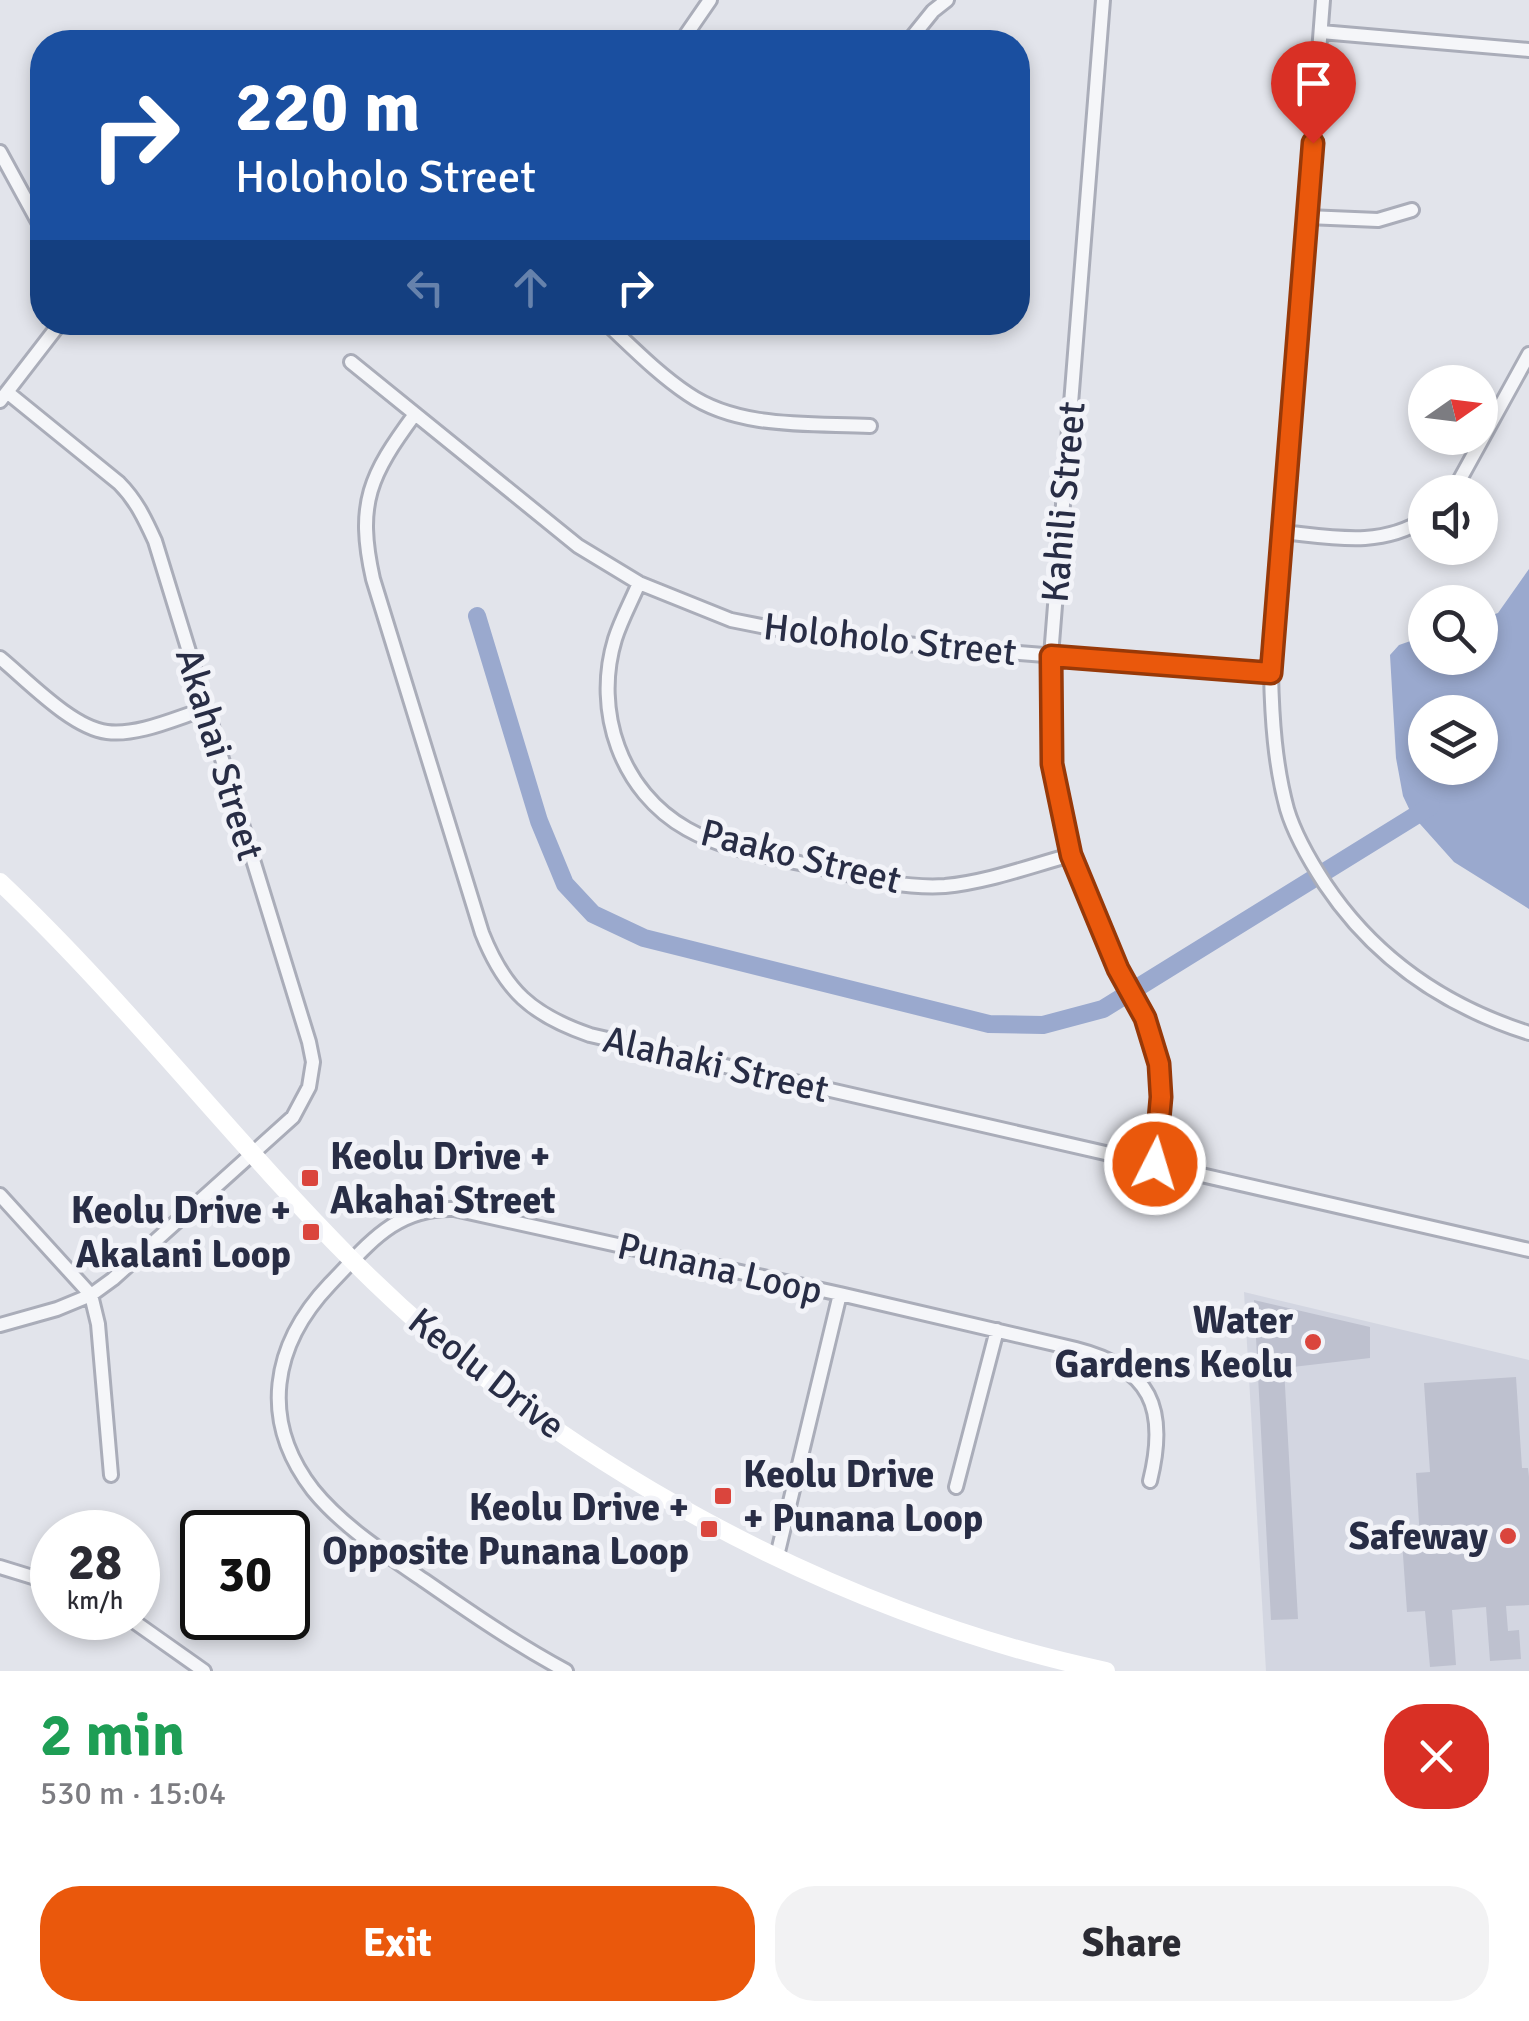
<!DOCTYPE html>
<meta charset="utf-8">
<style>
:root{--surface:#fff;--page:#f2f2f3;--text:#2b2b33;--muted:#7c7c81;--accent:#ea580c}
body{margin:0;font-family:Signika,sans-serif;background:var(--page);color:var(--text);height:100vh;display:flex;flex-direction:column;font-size:38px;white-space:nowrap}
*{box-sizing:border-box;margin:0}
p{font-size:32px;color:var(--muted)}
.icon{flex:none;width:55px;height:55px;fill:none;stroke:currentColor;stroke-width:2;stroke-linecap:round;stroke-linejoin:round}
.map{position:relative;height:1671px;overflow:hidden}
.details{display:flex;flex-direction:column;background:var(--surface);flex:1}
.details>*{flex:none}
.top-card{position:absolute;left:30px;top:30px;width:1000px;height:305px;border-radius:40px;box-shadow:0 5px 15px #0003;background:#1a4fa0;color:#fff;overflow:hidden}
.needle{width:65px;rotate:76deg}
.tools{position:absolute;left:1408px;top:365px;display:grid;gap:20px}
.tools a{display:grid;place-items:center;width:90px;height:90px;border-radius:50%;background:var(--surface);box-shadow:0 5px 15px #0003;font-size:50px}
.speed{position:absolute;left:30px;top:1510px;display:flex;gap:20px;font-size:50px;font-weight:700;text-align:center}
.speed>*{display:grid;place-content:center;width:130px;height:130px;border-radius:50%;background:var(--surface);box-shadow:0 5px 15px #0003;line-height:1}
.speed small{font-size:25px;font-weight:400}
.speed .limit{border:5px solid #111;border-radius:15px;background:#fff;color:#111}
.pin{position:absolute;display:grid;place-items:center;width:85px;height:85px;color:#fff;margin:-102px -42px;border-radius:50% 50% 50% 0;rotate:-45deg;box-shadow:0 0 10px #0007}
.pin .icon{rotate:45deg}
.me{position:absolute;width:110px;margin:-55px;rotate:5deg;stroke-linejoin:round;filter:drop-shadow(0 0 8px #0008)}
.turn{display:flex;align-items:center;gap:35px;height:210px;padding:0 40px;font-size:45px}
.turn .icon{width:130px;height:130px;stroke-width:2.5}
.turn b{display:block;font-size:70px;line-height:85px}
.lanes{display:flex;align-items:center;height:95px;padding:0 40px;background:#0003;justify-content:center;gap:50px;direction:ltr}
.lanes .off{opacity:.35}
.round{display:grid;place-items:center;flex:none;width:105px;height:105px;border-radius:40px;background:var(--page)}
.summary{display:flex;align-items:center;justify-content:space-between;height:170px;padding:0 40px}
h1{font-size:60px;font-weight:700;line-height:75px;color:#1e9e55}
.primary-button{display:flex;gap:20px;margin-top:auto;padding:20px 40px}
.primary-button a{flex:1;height:115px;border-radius:40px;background:var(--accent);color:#fff;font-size:40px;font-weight:700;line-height:115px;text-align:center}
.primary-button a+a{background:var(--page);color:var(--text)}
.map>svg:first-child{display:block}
.built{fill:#d3d6e1}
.water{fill:#9aa9ce;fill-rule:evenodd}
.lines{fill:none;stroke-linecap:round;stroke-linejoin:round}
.canal{stroke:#9aa9ce;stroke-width:18}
.building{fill:#bec1cf}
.street-casing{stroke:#aaadb9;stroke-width:18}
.street{stroke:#f5f6f9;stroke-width:12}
.secondary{stroke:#fff;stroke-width:18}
.route-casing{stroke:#983908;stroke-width:25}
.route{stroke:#ea580c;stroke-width:18}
.poi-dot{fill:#da453d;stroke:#f2f3f8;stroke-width:4}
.labels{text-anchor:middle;stroke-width:10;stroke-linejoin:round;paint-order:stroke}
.street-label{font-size:38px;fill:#282d45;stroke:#f2f3f8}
.poi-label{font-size:38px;font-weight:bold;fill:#282d45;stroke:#f2f3f8;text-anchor:end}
</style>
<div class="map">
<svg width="1529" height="1671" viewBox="0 0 1529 1671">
<rect width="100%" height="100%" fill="#e2e4eb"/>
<path class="built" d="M1244,1292L1529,1360V1671H1266Z"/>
<path class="water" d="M1529,569V909L1454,862L1412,815L1403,796L1396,758L1390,655L1399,645L1425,636V658H1480V619L1498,613ZM1425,712H1480V768H1425Z"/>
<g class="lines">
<path class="canal" d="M477,616L539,821L565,884L593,914L644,938L989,1024L1043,1025L1103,1009L1431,806"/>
</g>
<path class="building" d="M1254,1300L1370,1327V1358L1284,1368L1298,1619L1271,1620Z
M1516,1377L1522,1468H1528L1529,1477V1605L1506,1606L1508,1631L1519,1630L1521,1659L1490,1661L1486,1607L1452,1610L1456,1665L1430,1667L1425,1611L1407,1612L1402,1541L1420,1540L1416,1473L1430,1472L1424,1383Z"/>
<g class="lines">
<defs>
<path id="street" d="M1103,0L1051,656C1050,723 1051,788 1070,853C1082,892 1100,930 1117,967C1133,999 1155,1028 1159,1065C1163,1098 1158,1132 1155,1164
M1323,0L1271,673C1272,719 1275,765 1287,809C1295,836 1310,861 1325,884C1375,959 1444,1006 1529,1033
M1321,32L1529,50
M681,42L710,0
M908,42L933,11L947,0
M0,152L42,229
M1307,217L1378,220L1412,210
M605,322C632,347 658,374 688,394C739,429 810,423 870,426
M351,362L578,546L639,583L731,620L817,637L1271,673
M0,401L61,322
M415,414C370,475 356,503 373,579L482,933C505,991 532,1015 590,1035L1529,1250
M1453,492L1529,354
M1282,532C1332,537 1380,548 1425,519
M639,583C631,602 621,620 615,639C593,711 621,792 687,829C722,849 765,855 804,864C850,874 897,889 945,886C988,882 1030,866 1071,855
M0,658C27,680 72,728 107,732C138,736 176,718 205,709
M0,1195L91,1295L113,1279L293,1117L309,1087L313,1062L309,1042L155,541C145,519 136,500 119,483L7,392
M840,1294L1076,1349C1151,1368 1168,1408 1150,1481
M0,1325L57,1309L91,1295L98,1324L111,1475
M956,1487L997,1330
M0,1567L52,1583
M129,1618L204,1671
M566,1671C516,1644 471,1613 425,1581C387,1555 342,1526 313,1490C259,1420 272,1345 330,1284C368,1245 395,1207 454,1209L840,1294L777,1556"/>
</defs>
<use href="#street" class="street-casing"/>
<use href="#street" class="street"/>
<path class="secondary" d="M0,882C125,1000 230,1137 351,1259C546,1457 834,1614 1106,1671"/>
</g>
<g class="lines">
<defs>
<path id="route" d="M1155,1164L1161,1097L1159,1064L1145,1018L1118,969L1071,855L1052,764L1051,656L1271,673L1313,143"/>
</defs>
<use href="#route" class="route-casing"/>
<use href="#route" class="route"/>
</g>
<g class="poi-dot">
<rect x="300" y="1168" width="20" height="20" rx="5"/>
<rect x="301" y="1222" width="20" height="20" rx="5"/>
<circle cx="1313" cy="1342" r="10"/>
<rect x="713" y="1486" width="20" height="20" rx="5"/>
<rect x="699" y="1519" width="20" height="20" rx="5"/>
<circle cx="1508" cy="1536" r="10"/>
</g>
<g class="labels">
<g class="street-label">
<text transform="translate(1063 502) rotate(-85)" y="13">Kahili Street</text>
<text transform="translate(890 639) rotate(6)" y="13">Holoholo Street</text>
<text transform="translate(220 754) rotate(73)" y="13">Akahai Street</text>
<text transform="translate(801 856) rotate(14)" y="13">Paako Street</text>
<text transform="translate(716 1064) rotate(13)" y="13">Alahaki Street</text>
<text transform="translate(720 1268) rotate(13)" y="13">Punana Loop</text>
<text transform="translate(487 1373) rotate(38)" y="13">Keolu Drive</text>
</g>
<g class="poi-label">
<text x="330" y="1169" text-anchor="start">Keolu Drive +<tspan x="330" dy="44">Akahai Street</tspan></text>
<text x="291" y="1223">Keolu Drive +<tspan x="291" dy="44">Akalani Loop</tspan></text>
<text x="1293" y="1333">Water<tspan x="1293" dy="44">Gardens Keolu</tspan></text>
<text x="743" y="1487" text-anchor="start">Keolu Drive<tspan x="743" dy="44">+ Punana Loop</tspan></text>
<text x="689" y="1520">Keolu Drive +<tspan x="689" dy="44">Opposite Punana Loop</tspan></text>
<text x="1488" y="1549">Safeway</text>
</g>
</g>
</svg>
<div class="tools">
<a><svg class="needle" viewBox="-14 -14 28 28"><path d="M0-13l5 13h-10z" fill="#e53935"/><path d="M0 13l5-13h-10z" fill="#7c7c81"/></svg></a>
<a><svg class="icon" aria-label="sound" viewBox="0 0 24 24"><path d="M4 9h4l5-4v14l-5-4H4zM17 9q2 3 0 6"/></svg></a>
<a><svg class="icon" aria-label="search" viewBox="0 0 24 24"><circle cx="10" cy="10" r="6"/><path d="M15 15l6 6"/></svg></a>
<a><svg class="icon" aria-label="layers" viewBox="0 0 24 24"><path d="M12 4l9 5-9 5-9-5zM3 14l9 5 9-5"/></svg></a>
</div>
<div class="speed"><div>28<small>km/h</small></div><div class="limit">30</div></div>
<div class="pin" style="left:1313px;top:143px;background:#d93025"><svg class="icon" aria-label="arrive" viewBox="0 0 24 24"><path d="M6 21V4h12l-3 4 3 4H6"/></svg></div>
<svg class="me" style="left:1155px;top:1164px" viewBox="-20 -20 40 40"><circle r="17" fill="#ea580c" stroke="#fff" stroke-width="3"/><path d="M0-11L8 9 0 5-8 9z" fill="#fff"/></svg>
<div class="top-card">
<div class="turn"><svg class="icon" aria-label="right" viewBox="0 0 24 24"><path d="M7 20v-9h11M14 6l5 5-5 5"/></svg><div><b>220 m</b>Holoholo Street</div></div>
<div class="lanes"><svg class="icon off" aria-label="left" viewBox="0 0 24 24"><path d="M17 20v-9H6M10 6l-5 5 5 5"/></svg><svg class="icon off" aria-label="ahead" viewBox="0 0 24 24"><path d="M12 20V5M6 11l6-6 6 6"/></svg><svg class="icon" aria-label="right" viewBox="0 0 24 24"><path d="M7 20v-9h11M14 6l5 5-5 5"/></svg></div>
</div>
</div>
<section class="details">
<div class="summary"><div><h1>2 min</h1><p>530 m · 15:04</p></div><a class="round" style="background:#d93025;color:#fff"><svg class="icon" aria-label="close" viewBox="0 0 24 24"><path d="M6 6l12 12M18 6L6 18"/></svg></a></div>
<div class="primary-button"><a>Exit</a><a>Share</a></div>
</section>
